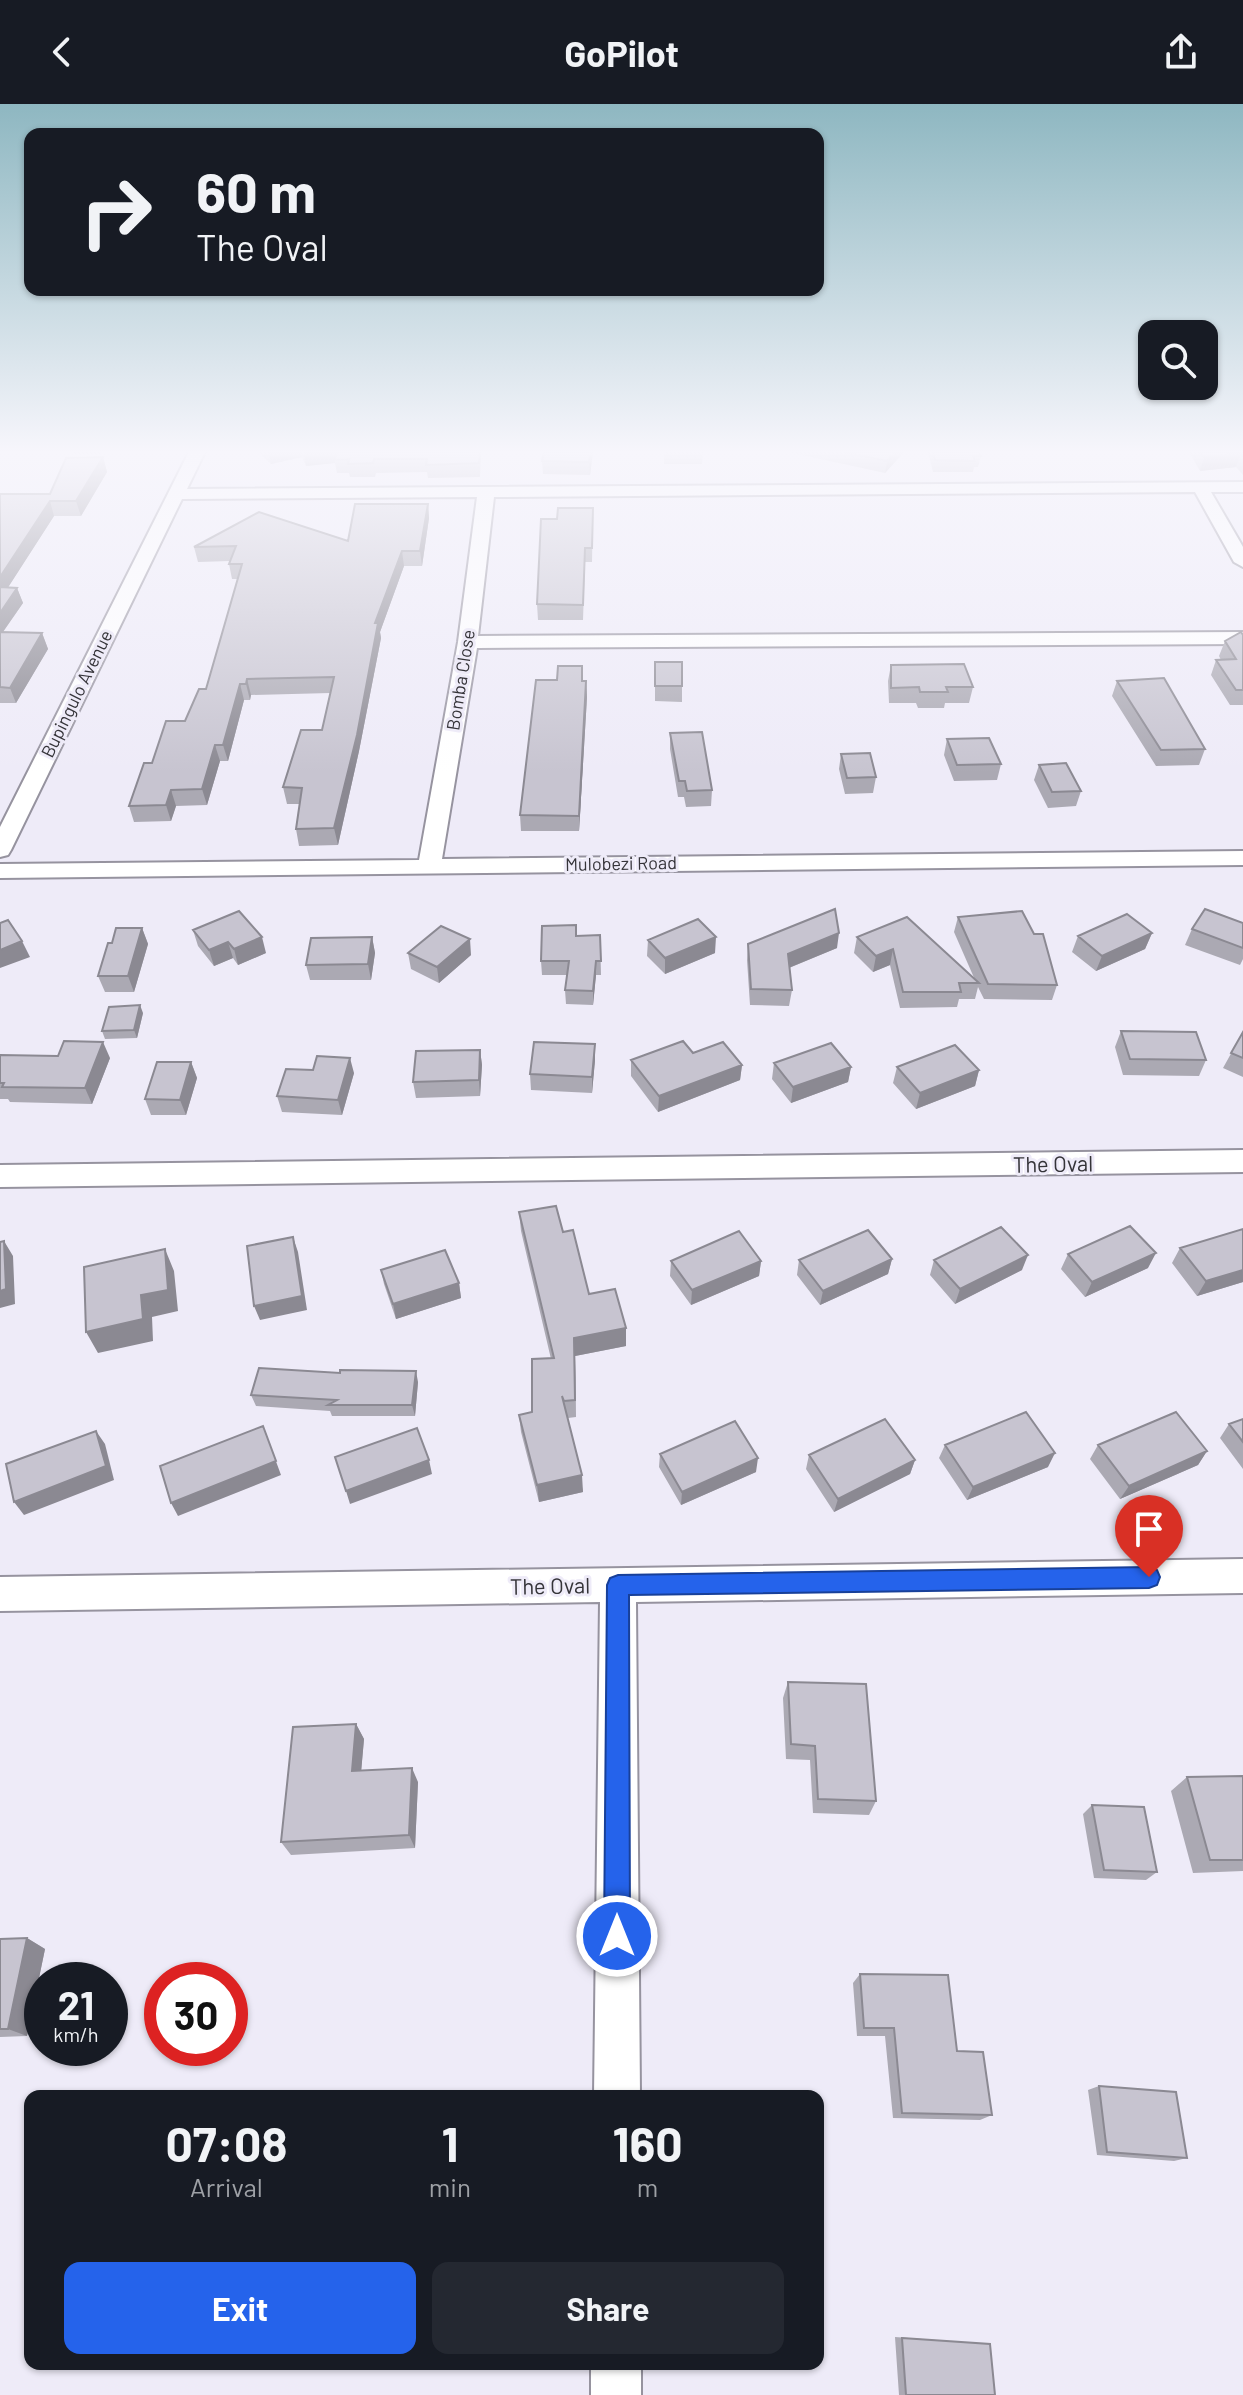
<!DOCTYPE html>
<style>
:root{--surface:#171b24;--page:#242831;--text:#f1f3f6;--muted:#9ea1a6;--accent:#2563eb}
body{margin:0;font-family:Barlow,sans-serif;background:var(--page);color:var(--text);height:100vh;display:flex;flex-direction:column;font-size:30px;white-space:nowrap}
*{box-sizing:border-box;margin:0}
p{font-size:26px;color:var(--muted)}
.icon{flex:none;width:44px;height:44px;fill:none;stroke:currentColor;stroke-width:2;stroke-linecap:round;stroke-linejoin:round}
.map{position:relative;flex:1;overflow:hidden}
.side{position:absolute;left:24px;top:1986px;width:800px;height:280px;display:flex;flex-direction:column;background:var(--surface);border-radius:16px;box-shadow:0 2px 6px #0004}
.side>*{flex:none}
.top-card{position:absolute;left:24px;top:24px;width:800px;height:168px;border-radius:16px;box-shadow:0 2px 6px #0004;background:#171b24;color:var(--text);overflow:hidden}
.controls{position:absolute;left:1138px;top:216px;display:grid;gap:16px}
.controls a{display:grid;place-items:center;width:80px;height:80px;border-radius:16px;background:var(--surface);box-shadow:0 2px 6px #0004;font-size:40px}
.speed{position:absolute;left:24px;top:1858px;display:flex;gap:16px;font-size:40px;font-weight:700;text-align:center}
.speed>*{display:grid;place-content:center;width:104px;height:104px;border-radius:50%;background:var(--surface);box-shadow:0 2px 6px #0004;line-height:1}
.speed small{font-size:20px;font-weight:400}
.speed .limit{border:12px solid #d22;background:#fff;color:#111}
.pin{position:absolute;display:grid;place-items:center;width:68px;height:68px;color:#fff;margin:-82px -34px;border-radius:50% 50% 50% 0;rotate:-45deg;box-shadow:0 0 8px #0007}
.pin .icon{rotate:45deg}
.me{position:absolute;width:88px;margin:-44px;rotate:0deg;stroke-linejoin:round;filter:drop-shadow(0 0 6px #0008)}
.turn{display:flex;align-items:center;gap:28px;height:168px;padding:0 40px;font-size:36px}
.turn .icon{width:104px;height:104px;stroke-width:2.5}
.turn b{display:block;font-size:56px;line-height:68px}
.eta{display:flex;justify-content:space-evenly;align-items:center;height:136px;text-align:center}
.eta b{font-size:48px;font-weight:700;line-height:56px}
.button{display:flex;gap:16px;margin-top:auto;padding:16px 40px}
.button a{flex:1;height:92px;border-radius:16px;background:var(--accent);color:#fff;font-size:32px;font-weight:700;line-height:92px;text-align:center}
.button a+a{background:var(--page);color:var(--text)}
header{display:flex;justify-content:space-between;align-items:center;height:104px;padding:0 40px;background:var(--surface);font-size:36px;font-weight:700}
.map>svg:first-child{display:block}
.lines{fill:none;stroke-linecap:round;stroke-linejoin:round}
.street-casing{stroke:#96939f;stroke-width:4}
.street{fill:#fff;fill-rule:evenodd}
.wall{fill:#aba9b3}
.shaded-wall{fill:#8b8992}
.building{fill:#c7c4d0;stroke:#8b8992;stroke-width:2}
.route{fill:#2563eb;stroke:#184099;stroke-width:2}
.labels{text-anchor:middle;stroke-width:6;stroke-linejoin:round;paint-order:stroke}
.far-street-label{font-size:18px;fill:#353439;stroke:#eeebf8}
.street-label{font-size:22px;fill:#353439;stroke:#eeebf8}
</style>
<header><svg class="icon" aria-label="back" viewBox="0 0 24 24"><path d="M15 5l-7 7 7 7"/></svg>GoPilot<svg class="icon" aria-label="share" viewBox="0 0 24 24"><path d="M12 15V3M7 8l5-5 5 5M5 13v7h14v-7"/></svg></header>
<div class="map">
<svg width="1243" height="2291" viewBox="0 0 1243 2291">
<rect width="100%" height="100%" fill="#eeebf8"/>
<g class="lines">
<defs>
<path id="street" d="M189,348H205L187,385L1243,378V388H1211L1243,443V463L1234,458L1195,388L494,393L478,532L1243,528V540L477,544L442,755L1243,747V761L0,774V760L419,756L458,538L477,393L182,395L11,746L8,751L0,753V723Z
M1243,1046V1068L0,1083V1061Z
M1243,1455V1489L636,1498L640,1992H594L600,1498L0,1507V1473Z
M591,2260H641V2291H591Z"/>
</defs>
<use href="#street" class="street-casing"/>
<use href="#street" class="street"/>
</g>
<path class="wall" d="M71,348H102L101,350H72Z
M258,348H481L480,373L428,374L427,368L376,369L375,373H350L349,369H337L335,359L306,362L302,353L271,360Z
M544,348H593L590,371L543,370L542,357Z
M664,348H703L702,360H664Z
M788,348H904L885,369Z
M928,348H979L981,352L978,363H974L973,368H933Z
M1189,348H1243V371L1236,363L1200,367Z
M103,353L107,368L81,412H54L8,483L17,484L23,499L3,528L42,529L48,545L16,599H0V390H50Z
M428,400L429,414L422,462H404L380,528L381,534L359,647L338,741L299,742L296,725L300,700H287L283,683L322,626L330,589L251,591L250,596H244L228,657H220L207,701L176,702L171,717L134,718L129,702L152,659L185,617L206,585L238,475H232L229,460L230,457L198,458L194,443L348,437Z
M593,404L592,458H585L583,516H538L537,500L557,415Z
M1243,531V601H1230L1211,571L1216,556H1221L1219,552L1225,537Z
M655,558L682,582V598L655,597Z
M891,561L973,583L969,599H945L944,604H918L916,599H889L888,577Z
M582,562L583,577H586L587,593L579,727H521L520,711L557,576Z
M1117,577L1205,645L1199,661L1156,662L1112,592Z
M670,629L712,686L711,702L686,703L684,693H678L670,645Z
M947,635L1001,660L997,676L954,677L944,651Z
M841,650L876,673L873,689L845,690L839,665Z
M1039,661L1081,687L1076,702L1048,704L1034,676Z
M958,813L1057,881L1052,896L984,895L978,883L975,895H959L957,903L900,904L890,861L873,868L854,849L857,833L975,876L954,828Z
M1243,819V855L1240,861L1185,841L1192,825Z
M142,824L148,840L134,888H105L98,872L112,839Z
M193,826L266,849L238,861L233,854L214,862L198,842Z
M1152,829L1145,845L1096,867L1072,848L1078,832Z
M600,831L601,871H596L593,901L566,900L565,886L567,871H542L541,857L576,832Z
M372,833L375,849L371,876H310L306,861Z
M648,836L715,849L665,870L647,852Z
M748,840L837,844L789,864L792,886L789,902L750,901L747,856Z
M408,849L471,851L439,879L411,865Z
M143,909L137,934L105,935L102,927Z
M1121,927L1206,956L1199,972L1123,971L1115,943Z
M1243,928V973L1223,964Z
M480,946L482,961L480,992L416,994L413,978Z
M693,949L742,961L740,976L658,1008L631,972V956Z
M0,951L110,954L92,1000L10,998L8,995H0Z
M595,956L592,989L531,986L530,970Z
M191,958L197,974L186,1011H151L145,995Z
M774,959L851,963L848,978L791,999L772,975Z
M897,963L979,966L975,982L916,1005L893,979Z
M313,966L354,969L342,1011L282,1008L277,992Z
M519,1108L563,1128L589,1190L626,1242L575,1252L576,1313L568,1314L583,1388L539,1398L521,1328L519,1311L532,1308L551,1255L521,1127Z
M1243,1125V1178L1197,1192L1172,1159L1180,1144Z
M1068,1150L1148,1164L1085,1193L1061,1165Z
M892,1155L888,1170L820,1201L797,1171L799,1156Z
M934,1156L1022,1166L955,1200L930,1171Z
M671,1157H761L759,1172L691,1201L670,1172Z
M381,1166L459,1179L461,1194L396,1215L384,1180Z
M418,1278L415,1312H332L330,1307L256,1302L251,1291Z
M1243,1315V1365L1220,1334L1229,1320Z
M945,1341L1048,1363L967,1396L939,1354Z
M1098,1341L1207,1347L1198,1361L1120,1395L1090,1355Z
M660,1350L756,1368L681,1401L659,1363Z
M809,1351L915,1356L910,1370L834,1408L806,1365Z
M788,1578L876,1697L869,1711L813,1709L810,1656L786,1655L783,1594Z
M356,1620L364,1635L361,1667L418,1678L415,1744L291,1751L281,1738Z
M1243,1672V1767L1193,1769L1171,1687L1187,1673Z
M1092,1701L1157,1768L1146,1776L1094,1774L1083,1710Z
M27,1834L45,1845L27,1932L0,1933V1835Z
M860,1870L957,1947L992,2011L980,2016L893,2014L885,1932H857L853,1879Z
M1099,1982L1187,2054L1174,2057L1097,2051L1088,1986Z
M895,2233L990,2240L995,2291H899Z"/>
<path class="shaded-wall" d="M269,348H301L302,353L271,360Z
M310,348H338L335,356V359L306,362L304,349Z
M591,348H593L590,371L589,358Z
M895,348H904L885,369L887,357Z
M1241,349L1236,363L1200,367L1204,353Z
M103,353L107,368L81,412L76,397Z
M50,397L54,412L0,496V473Z
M428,400L429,414L422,462L420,447Z
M402,447L404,462L380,528L381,534L359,647L338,741L334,724L375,519Z
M17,484L23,499L0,532V509Z
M42,529L48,545L16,599L10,584Z
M247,575L251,591L250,596L246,580Z
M586,577L587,593L579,727V712Z
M240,580L244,596L228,657L223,641Z
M215,641L220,657L207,701L202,685Z
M171,686L176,702L171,717L166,701Z
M142,824L148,840L134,888L128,872Z
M839,829L837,844L786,865L788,850Z
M1152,829L1145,845L1096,867L1102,852Z
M262,833L266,849L238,861L234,845Z
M372,833L375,849L371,876L368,860Z
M716,833L715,849L665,870V854Z
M470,835L471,851L439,879L437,863Z
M22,837L30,853L0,864V846Z
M228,838L233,854L214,862L209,846Z
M893,845L890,861L873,868L876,852Z
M596,857V871L593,901V887Z
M140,901L143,909L137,934L134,926Z
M103,938L110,954L92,1000L85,984Z
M595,940V956L592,989V973Z
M480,946L482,961L480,992L479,976Z
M350,954L354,969L342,1011L338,996Z
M191,958L197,974L186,1011L180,996Z
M742,961L740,976L658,1008L659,992Z
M851,963L848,978L791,999L793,983Z
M979,966L975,982L916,1005L920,989Z
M293,1133L298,1148L307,1206L260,1216L254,1202Z
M4,1137L13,1152L15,1200L0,1204V1187Z
M165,1145L174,1167L178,1207L152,1213L153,1237L98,1249L86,1228L141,1191Z
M1156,1149L1148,1164L1085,1193L1092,1178Z
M1028,1151L1022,1166L955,1200L960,1185Z
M892,1155L888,1170L820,1201L823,1187Z
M761,1157L759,1172L691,1201L692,1186Z
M1243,1166V1178L1197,1192L1206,1177Z
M459,1179L461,1194L396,1215L393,1200Z
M626,1224V1242L575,1252L576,1313L574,1234Z
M416,1267L418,1278L415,1312L412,1301Z
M263,1322L281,1371L178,1412L171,1399Z
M96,1327L105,1340L114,1376L24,1411L14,1398Z
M1207,1347L1198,1361L1120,1395L1129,1382Z
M1055,1349L1048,1363L967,1396L973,1383Z
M758,1354L756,1368L681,1401L682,1388Z
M429,1356L432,1370L350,1400L346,1387Z
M915,1356L910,1370L834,1408L838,1395Z
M582,1371L583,1388L539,1398L537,1381Z
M356,1620L364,1635L360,1681L352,1667Z
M412,1664L418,1678L415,1744L409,1731Z
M27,1834L45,1845L27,1932L8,1925Z"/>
<path class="building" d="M337,348H480L479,359L426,361L427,355H374L373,359L348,360L349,355L335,356Z
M544,348H591L589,358L542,357Z
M844,348H895L887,357Z
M933,348H979L981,352H973L975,357L935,356Z
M1201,348H1243V351L1241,349L1204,353Z
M103,353L76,397H50L0,473V390H50L66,354Z
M355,400H428L420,447H402L375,519H378L357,631L334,724L296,725L302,684L283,683L301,626H322L334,573L247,575L246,580H240L223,641H215L202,685L171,686L166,701L129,702L144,659H152L166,617H185L199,585H206L242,460H229L236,442L194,443L259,408L348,437Z
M558,404H593L592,444H585L583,501L537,500L541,415H557Z
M0,483L17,484L0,509Z
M0,528L42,529L10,584L0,583Z
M1241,528L1243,531V586H1236L1216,556L1236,555L1225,537Z
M655,558H682V582H655Z
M964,560L973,583H946L948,588H920L919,583L891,584V561Z
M558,562H582V577H586L579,712L520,711L536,576H557Z
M1164,574L1205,645L1161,646L1117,577Z
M702,628L712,686L687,687L685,677H679L670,629Z
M989,634L1001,660L957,661L947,635Z
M870,649L876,673L847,674L841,650Z
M1066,659L1081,687L1052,688L1039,661Z
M835,805L839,829L788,850L792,886L751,885L748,840Z
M1205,805L1243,819V844L1192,825Z
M239,807L262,833L234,845L228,838L209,846L193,826Z
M1022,807L1034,830H1043L1057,881L988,880L958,813Z
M1127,810L1152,829L1102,852L1078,832Z
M907,813L979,879H959L961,888H903L893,845L876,852L857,833Z
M698,815L716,833L665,854L648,836Z
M8,816L22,837L0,846V819Z
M576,821V832L600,831L601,857H596L593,887L565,886L569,857H541L542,822Z
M441,822L470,835L437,863L408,849Z
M116,824H142L128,872H98L108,839H112Z
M372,833L368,860L306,861L311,834Z
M140,901L134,926L102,927L109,903Z
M1121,927L1196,928L1206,956L1130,955Z
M1243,928V954L1231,949Z
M64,937L103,938L85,984L2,983L4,979H0V951L58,952Z
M683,937L693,949L723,938L742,961L659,992L631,956Z
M534,938L595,940L592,973L530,970Z
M831,939L851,963L793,983L774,959Z
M955,941L979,966L920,989L897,963Z
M480,946L479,976L413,978L416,947Z
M317,952L350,954L338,996L277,992L286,965L313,966Z
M157,958H191L180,996L145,995Z
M556,1102L563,1128L573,1126L589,1190L615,1185L626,1224L574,1234L575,1296L564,1297L562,1292L582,1371L537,1381L519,1311L532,1308V1255L554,1254L519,1108Z
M1130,1122L1156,1149L1092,1178L1068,1150Z
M1001,1123L1028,1151L960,1185L934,1156Z
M1243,1125V1166L1206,1177L1180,1144Z
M868,1126L892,1155L823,1187L799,1156Z
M739,1127L761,1157L692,1186L671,1157Z
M293,1133L302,1192L254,1202L247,1142Z
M4,1137L6,1185L0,1187V1138Z
M165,1145L168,1186L141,1191L143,1215L86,1228L84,1163Z
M445,1146L459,1179L393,1200L381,1166Z
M259,1264L340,1269V1266L416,1267L412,1301H328L337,1296L251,1291Z
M1026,1308L1055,1349L973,1383L945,1341Z
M1176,1308L1207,1347L1129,1382L1098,1341Z
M885,1315L915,1356L838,1395L809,1351Z
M1243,1315V1338L1229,1320Z
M735,1317L758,1354L682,1388L660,1350Z
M263,1322L276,1357L171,1399L160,1362Z
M417,1324L429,1356L346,1387L335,1353Z
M96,1327L106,1362L14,1398L6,1360Z
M788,1578L866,1580L876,1697L818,1695L815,1642L791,1640Z
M356,1620L352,1667L412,1664L409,1731L281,1738L293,1623Z
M1243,1672V1756H1210L1187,1673Z
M1092,1701L1144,1703L1157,1768L1104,1766Z
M27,1834L8,1925H0V1835Z
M860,1870L948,1871L957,1947L983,1948L992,2011L902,2009L894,1924H864Z
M1099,1982L1176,1988L1187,2054L1107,2048Z
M902,2234L990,2240L995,2291H906Z"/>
<linearGradient id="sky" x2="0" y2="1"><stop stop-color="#8eb7c1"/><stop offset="0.52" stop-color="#f7f6fc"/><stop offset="1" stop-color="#f7f6fc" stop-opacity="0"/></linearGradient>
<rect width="1243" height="669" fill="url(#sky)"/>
<path class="route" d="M1149,1463L1157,1466L1160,1473L1157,1481L1149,1484L629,1491L630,1832L626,1841L617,1845L608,1841L604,1832L607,1481L610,1474L618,1471Z"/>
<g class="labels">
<g class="far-street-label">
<text transform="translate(461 576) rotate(-81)" y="6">Bomba Close</text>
<text transform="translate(77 590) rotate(-64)" y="6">Bupingulo Avenue</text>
<text transform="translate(621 760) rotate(-1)" y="6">Mulobezi Road</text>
</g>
<g class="street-label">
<text transform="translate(1053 1060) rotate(-1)" y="8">The Oval</text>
<text transform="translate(550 1482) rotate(-1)" y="8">The Oval</text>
</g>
</g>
</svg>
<div class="controls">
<a><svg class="icon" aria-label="search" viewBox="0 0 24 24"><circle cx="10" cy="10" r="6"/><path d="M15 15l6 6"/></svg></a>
</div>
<div class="speed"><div>21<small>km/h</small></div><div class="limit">30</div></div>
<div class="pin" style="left:1149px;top:1473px;background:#d93025"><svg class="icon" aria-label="arrive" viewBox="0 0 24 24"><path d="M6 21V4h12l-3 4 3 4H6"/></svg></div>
<svg class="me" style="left:617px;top:1832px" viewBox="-20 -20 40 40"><circle r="17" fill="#2563eb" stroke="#fff" stroke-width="3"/><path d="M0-11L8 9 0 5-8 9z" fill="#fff"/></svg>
<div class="top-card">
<div class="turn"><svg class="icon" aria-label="right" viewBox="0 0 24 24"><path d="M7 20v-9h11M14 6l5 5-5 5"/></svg><div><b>60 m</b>The Oval</div></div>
</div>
<section class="side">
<div class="eta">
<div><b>07:08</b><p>Arrival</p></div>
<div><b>1</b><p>min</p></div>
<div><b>160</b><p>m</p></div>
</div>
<div class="button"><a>Exit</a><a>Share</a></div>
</section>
</div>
